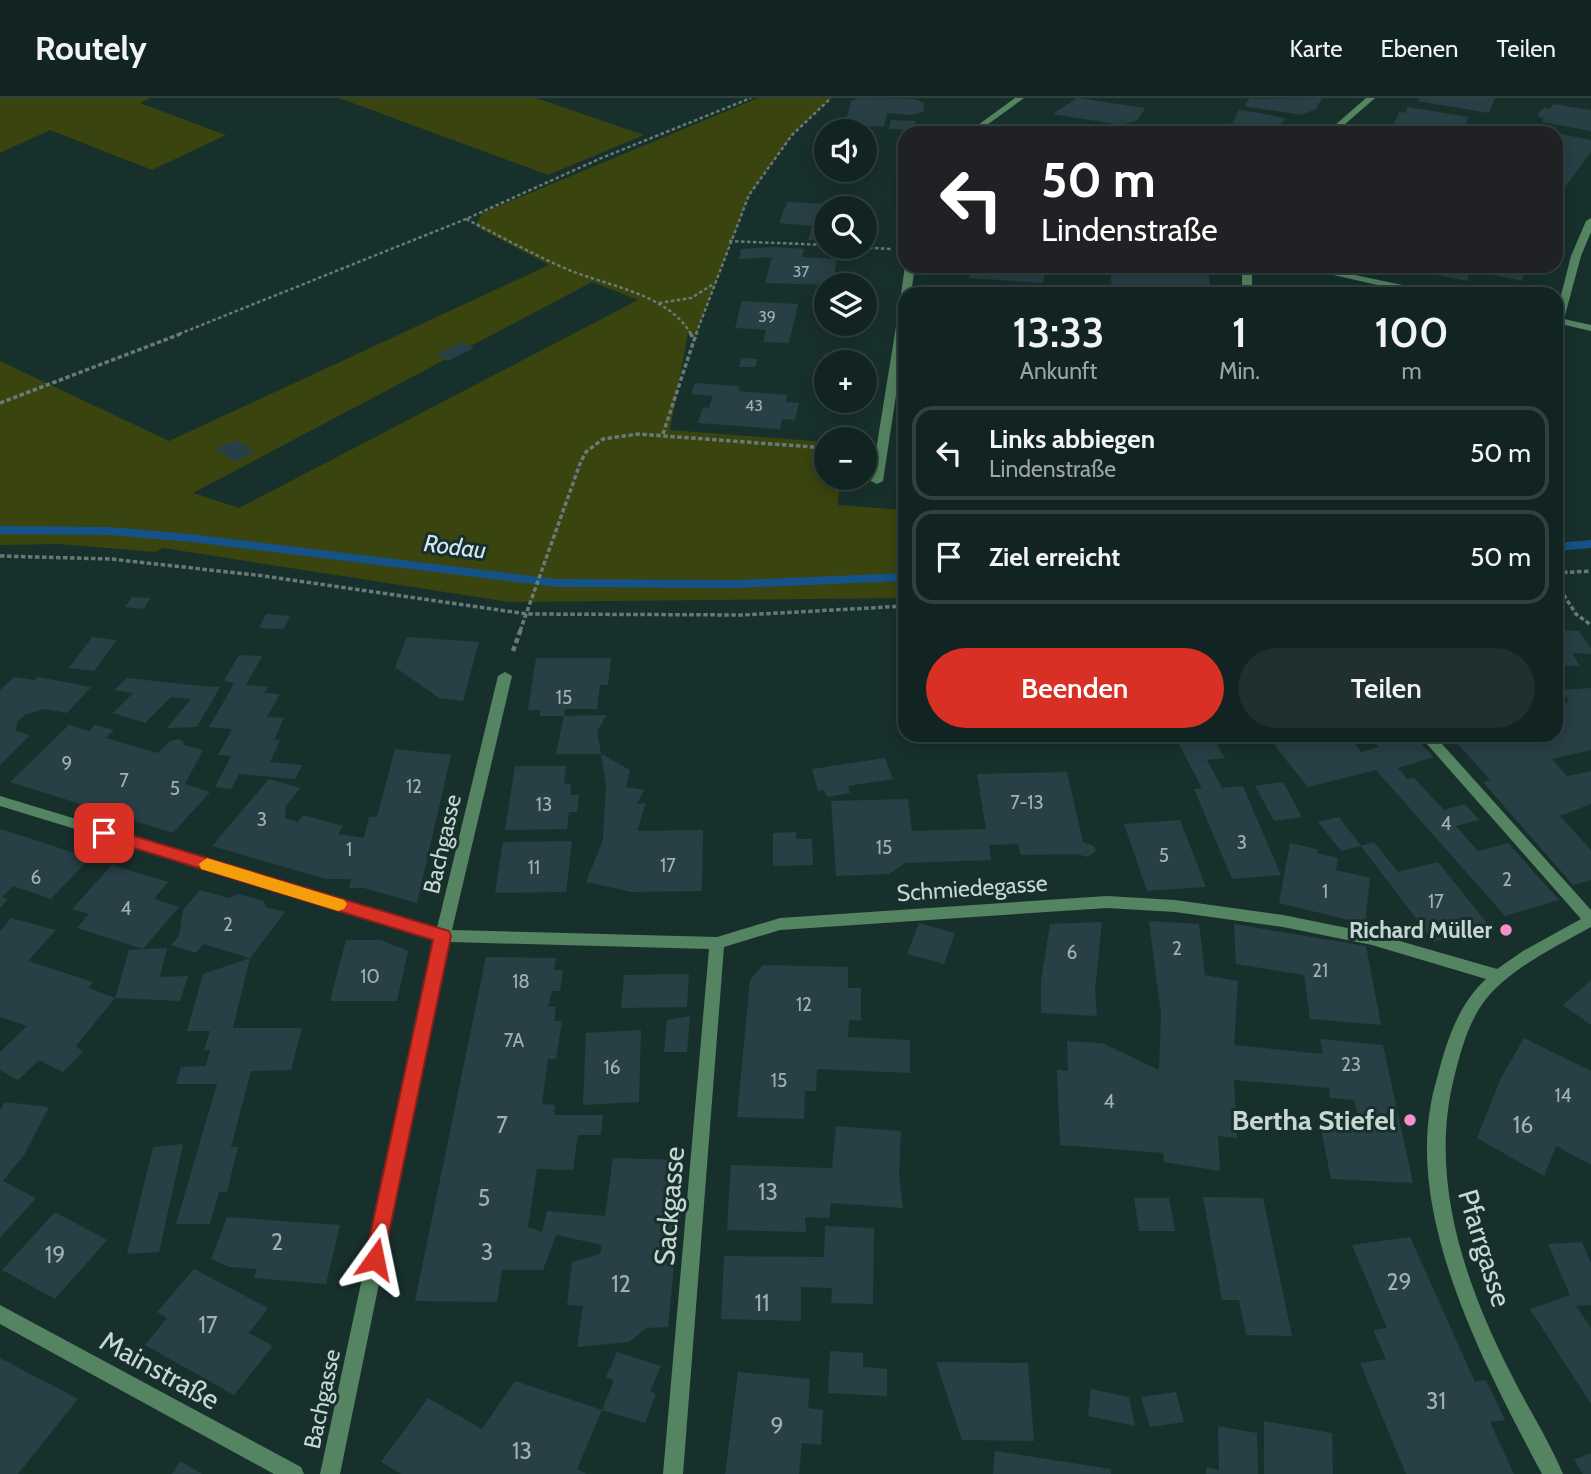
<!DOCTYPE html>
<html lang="de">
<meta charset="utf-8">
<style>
:root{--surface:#122421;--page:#1f302e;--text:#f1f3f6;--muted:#9ca4a5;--line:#31413f;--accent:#d93025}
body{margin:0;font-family:Cabin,sans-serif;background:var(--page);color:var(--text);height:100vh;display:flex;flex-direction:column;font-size:26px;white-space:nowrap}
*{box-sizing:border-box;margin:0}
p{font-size:23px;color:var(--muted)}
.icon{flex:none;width:38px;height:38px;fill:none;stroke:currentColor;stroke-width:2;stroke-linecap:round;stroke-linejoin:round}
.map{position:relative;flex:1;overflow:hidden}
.side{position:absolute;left:898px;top:189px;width:665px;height:455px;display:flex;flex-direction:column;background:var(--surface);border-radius:21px;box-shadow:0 4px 18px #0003,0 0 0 2px var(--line)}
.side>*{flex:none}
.guide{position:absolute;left:898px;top:28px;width:665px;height:147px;border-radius:21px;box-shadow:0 4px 18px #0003,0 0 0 2px var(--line);background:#202124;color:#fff;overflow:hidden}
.tools{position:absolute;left:814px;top:21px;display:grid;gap:14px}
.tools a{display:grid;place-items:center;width:63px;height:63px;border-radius:50%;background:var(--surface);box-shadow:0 4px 18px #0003,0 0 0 2px var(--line);font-size:35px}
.pin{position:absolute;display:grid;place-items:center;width:60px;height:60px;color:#fff;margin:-30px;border-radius:14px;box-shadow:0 4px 10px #0006}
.me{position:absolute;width:77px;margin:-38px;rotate:12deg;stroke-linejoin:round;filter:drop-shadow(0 0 5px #0008)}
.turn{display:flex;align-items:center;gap:24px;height:147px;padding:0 28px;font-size:32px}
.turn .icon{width:91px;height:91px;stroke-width:2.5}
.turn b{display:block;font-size:49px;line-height:60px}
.eta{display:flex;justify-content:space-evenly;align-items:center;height:119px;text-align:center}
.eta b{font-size:42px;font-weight:600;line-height:49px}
.button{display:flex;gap:14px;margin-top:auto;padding:14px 28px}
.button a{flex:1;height:80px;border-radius:42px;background:var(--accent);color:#fff;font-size:28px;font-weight:600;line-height:80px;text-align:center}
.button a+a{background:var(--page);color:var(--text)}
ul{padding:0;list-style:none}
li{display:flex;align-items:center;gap:21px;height:94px;margin:0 14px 10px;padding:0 14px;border:4px solid var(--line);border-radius:21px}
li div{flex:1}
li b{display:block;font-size:26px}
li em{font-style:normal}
header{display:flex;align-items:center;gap:42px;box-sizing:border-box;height:98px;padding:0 35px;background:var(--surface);border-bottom:2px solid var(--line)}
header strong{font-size:33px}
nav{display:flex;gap:38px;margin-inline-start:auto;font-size:24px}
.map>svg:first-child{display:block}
.green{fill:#39440e;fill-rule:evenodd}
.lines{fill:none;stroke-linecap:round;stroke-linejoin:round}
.stream{fill:#145287;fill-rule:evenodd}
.building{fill:#283f45}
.path-far2{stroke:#677a77;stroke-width:2.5;stroke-dasharray:3.5 2.5;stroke-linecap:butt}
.path-far1{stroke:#677a77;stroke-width:3.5;stroke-dasharray:4.5 2.5;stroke-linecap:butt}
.path{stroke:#677a77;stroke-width:4.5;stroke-dasharray:5 3.5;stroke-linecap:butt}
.street{fill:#548461;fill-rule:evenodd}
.route{fill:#d93025;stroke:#8d1f18;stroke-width:2}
.slow{fill:#f59e0b}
.poi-dot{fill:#f98fc9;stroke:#18302c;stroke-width:2.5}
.labels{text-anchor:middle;stroke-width:6;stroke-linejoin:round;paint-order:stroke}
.far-number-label{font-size:16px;fill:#a0b0b0}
.number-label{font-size:19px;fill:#a0b0b0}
.street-label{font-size:23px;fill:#c8d6d4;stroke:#18302c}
.poi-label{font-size:23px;font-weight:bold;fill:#c8d6d4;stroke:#18302c;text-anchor:end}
.near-number-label{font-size:23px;fill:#a0b0b0}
.water-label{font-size:24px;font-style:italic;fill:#d7e6f7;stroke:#18302c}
.near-poi-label{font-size:28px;font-weight:bold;fill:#c8d6d4;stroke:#18302c;text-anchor:end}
.near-street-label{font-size:28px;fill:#c8d6d4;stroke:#18302c}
</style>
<header>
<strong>Routely</strong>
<nav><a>Karte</a><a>Ebenen</a><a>Teilen</a></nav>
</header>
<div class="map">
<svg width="1591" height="1376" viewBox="0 0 1591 1376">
<rect width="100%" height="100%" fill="#18302c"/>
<path class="green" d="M0,0H150L140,5L226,37L152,72L50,32L0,55Z
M339,0H536L644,37L548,77Z
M758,0H831L792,37L749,97L694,242L688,235L670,332L826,344V380H840L838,407L905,412V500L509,504L163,450L155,454L59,446L0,447V263L169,343L549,167L475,128L482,115ZM592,184L638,202L239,410L193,395Z"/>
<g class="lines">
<path class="stream" d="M0,428L109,429L191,436L556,481L736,482L905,475V483L736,490L556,489L191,444L109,437L0,436Z
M1591,442V450L1556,453V445Z"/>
</g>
<path class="building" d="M859,0L915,1L924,5L923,14L912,17L887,15L884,29L845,27L851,3Z
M1077,0H1078L1145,10L1138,22L1121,27L1053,16Z
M1250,0L1254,1L1322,0L1316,11L1301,17L1244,8Z
M1420,0H1495L1489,15L1418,3Z
M1553,6L1591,12V33L1542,24L1544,20L1538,19L1539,14L1544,10L1550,11Z
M1408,9L1469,19L1463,34L1441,35L1393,27L1399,14L1405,15Z
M1239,12L1271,17L1286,21L1273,35L1221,34L1226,25L1232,26Z
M891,22L916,23L915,32L889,31Z
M1556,35L1591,42V54L1566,88L1556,86Z
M828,100L852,102L851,108L857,110H826V143L808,142L812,128L779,125L787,104L827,106Z
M775,149L804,151L802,159L837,161L832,187L765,185L772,159L739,161L741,151Z
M971,168H1045L1043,185L969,180Z
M1110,168L1207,169L1212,196L1112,194Z
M1420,168H1542L1540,174L1527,171L1522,183L1471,172L1467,183L1418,173Z
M958,188L1034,194V196H957Z
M742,203L798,206L789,245L763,244L766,232L735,230Z
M462,244L474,250L448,263L436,257Z
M741,260L757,261L755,269H739Z
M695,285L740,288L738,293L787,297L786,304L799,305L795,322L782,321L780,331L698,325L703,309L709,310L713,298L691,296Z
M236,342L255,354L235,364L215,351Z
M132,499L150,500L144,511L125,509Z
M266,516L290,518L284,531L259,530Z
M1556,532L1579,533L1591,550V556L1572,555L1580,568H1556Z
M92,539L117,542L94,573L69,570Z
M407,539L479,544L463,603L439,600L395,569Z
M239,557L262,558L246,587L268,589L264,595L280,596L267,619L284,620L274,642H280L270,664L302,667L295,681L239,676L231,691L215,689L231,658L218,657L232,631L209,629L234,586L224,582Z
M536,560H611L608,587H600L597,611H565L564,618H540V612H528Z
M14,579L34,582L38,579L91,589L67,615L45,611L26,616L17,624L16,633L30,637L0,667V592Z
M127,580L202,588L220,589L197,629L167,630L191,601L171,599L145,625L113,615L133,595L114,592Z
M1591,590V652L1552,661L1567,678L1591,673V706L1560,718L1591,752V782L1573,787L1483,684L1490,682L1450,637H1556V607L1569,604L1562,592Z
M607,617L597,633L601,656H556L564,618Z
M69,627L89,633L95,627L114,632L106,640L158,655L170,643L178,641L183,643L184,647L203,652L185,686L210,694L173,735L10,684Z
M1174,637H1212L1225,660L1207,662L1222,690L1243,688L1281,777L1232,781L1194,691L1202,690Z
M1315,637H1348L1361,654L1379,649L1367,637H1413L1434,659L1398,670L1407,681L1414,680L1444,712L1465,706L1479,722L1456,728L1478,753L1508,745L1559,802L1505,818L1376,672L1308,689L1274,647Z
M395,651L451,657L417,805L364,790H349L351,781H326L212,748L269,681L300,690L286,708L285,720L298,724L303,717L343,728L338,736L364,740L369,719H377Z
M601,656L630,672L626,689L644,692L637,706L646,705L637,733L703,732L702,793L632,794L586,784L603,742L606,687Z
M885,660L893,681L848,688L850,695L827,699L824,692L818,693L812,671Z
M515,668H566L564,686H571L570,697H579L577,714H569L567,731L505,732Z
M1067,674L1083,744L1094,748L1096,753L1088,759L1076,756L1021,757L1018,746L989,747L991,762L905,765L889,776L836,778L831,703L908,701L912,733L986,731L977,676Z
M1283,684L1302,719L1274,723L1255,688Z
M1339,719L1361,748L1374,744L1398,774L1438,764L1490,829L1434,844L1361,748L1341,753L1318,724Z
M1180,722L1206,789L1147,793L1124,726Z
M0,731L29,740L90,760L51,801L13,788L2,799L8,801L0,810Z
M796,734V741H812L813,767L773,768V735Z
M572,743L566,794L495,795L503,744Z
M1290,745L1318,751L1317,755L1338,760L1336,772L1370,780L1365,826L1279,805Z
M112,767L168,784L154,801L179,809L143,851L77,830L89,816L72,811Z
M200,792L229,800L238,796L264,803L266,809L285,814L250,860L203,846L196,855L171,847L179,838L183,812Z
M11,820L56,832L28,863L93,884L89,890L115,900L76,948L83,954L63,974L39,962L18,982L0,972V954L27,928L0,919V833Z
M1149,823L1199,826L1205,877L1238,883L1234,947L1323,956L1320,941L1383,947L1413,1085L1331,1081L1319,1021L1359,1023L1354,1002L1330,1000L1329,990L1234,982L1237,1040L1218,1038L1220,1073L1164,1064L1163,1055L1060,1047L1057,972L1068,973L1067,943L1102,945L1159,972L1161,916Z
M1102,824L1095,892L1097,918L1041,915V883L1050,826Z
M919,825L955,835L944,866L907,856Z
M1234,826L1366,848L1381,927L1310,921L1304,877L1236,866Z
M346,842H381L408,853L397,903H330Z
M167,850L160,879L188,878L180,903L115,900L129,852Z
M486,859L556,860L554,872H563L560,893H552L548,909H556L554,923H562L556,961H548L542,1006L555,1007L554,1017H603L601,1037H578L573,1072L537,1071L528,1129L542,1134L547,1113L605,1118L613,1060L680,1062L678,1086H682L668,1229L646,1230L629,1244L577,1249L583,1208L567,1207L572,1164L600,1156L602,1147L556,1137L543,1172H502L497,1204L415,1203Z
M250,860L233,930H302L291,972L251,973L231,1049H238L227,1094H219L210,1126H176L217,986H176L181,969L206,968L210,952H204L210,933H187L203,876Z
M763,867L848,869V890H861V923L849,922L848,939L910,942V975L817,971L816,993H805L804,1021L737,1019L750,882Z
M689,876L687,909L621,910L624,877Z
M1591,882V927L1563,907Z
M690,918L687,954H664L667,922Z
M641,932L639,1004L583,1007L586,935Z
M1524,940L1591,973V1067L1556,1048L1544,1078L1477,1040L1501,980Z
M5,1004L49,1009L24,1057L3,1083L36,1100L0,1140V1012Z
M836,1028L901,1033L899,1076L903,1110L831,1105L829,1120L805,1119L806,1134L727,1132L731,1067L832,1070Z
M183,1046L159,1154L127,1156L153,1049Z
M1203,1099L1263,1100L1292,1238L1246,1237L1239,1202H1222Z
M1134,1100H1169L1175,1133H1139Z
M55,1114L107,1142L55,1201L2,1172Z
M227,1119L340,1127L326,1186L254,1180L257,1171L229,1169L211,1161Z
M825,1128L874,1130L873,1206L831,1205L832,1190L801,1189V1223L721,1221L724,1158L824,1159Z
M1410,1139L1475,1284L1486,1282L1505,1322L1490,1324L1514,1376H1406L1360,1265L1386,1261L1373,1232L1387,1230L1352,1147Z
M1582,1144L1591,1165V1207L1576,1208L1591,1230V1306L1530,1211L1570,1197L1548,1146Z
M194,1171L268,1210L249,1235L273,1248L234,1297L145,1247L167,1220L157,1214Z
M830,1253L863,1255V1269L887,1271V1298L828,1295Z
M617,1254L661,1268L650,1293L656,1296L645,1325L602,1312L614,1282L606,1279Z
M0,1260L78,1301L18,1376H0Z
M936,1264L1028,1265L1034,1343L962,1342Z
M738,1274L810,1281L808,1310L823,1312L821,1347L802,1345L799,1376H725Z
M515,1283L602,1312L577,1371L587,1376H401L381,1364L428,1300L482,1331Z
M1091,1291L1129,1299L1135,1328L1088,1318Z
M1176,1294L1184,1324L1150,1329L1141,1299Z
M1264,1323L1332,1335L1333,1376H1264Z
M1218,1328L1257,1335L1258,1376H1206V1369L1219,1372Z
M995,1353L1111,1371V1376H993Z
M1591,1355V1376H1583L1574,1362Z
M180,1363L202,1376H172Z"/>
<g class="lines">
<path class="path-far2" d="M729,143L826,147
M857,149L891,151
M659,205L691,200L712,187
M179,236L466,121
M691,236C668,196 608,188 569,172C534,157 500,138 466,121L599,61L751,0
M696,236L749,97L792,37L831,0"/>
<path class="path-far1" d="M690,235L694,242L697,235
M0,305L183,235
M663,336L694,242
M0,458L111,461L264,478L527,516L743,517L905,508
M1556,475L1591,473
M1556,485L1576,516L1591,527
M520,533L581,363L586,354L603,341L638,336L826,350"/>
<path class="path" d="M513,553L521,531"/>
<path class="street" d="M1015,0H1024L976,35H967Z
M1366,0H1375L1335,35H1326Z
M1591,120V134L1581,158L1564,221L1591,227V233L1556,225V217L1571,158L1586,123Z
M905,168H915L911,196H905V199L901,196Z
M1242,168H1252V196H1242Z
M1294,168H1312L1431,193L1436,196H1417Z
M905,201V238L883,383L877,386L871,383L900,204Z
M505,574L512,578L452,832L717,839L780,820L1107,798L1175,802L1283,817L1372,835L1497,871L1523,853L1581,821L1419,637H1434L1591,812V829C1557,848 1521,865 1493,893C1470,917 1462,948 1454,980C1429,1080 1464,1183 1509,1272C1526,1307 1548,1340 1563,1376H1542C1487,1272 1408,1126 1431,1005C1433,993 1437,981 1440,969C1449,936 1461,904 1486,881L1372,847L1283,829L1175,814L1107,810L780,832L724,849L683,1376H663L709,851L449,844L340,1376H320L435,841L0,708V698L437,830L498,578Z
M0,1207L301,1369L304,1376H274L0,1226Z"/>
</g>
<path class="route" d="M104,729L449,833L451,838L382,1168L375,1170L368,1168L365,1161L433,842L98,739L96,735Z"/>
<path class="slow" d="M207,760L344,802L347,806L344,811L338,813L201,771L199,766Z"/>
<g class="poi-dot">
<circle cx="1506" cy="832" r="7"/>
<circle cx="1410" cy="1022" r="7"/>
</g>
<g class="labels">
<g class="far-number-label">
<text x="801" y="179">37</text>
<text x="767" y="224">39</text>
<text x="754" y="313">43</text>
</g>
<g class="number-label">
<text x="564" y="606">15</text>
<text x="67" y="672">9</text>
<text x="124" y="689">7</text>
<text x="414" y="695">12</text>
<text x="175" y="697">5</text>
<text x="1027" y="711">7-13</text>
<text x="544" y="713">13</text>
<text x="262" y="728">3</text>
<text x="1446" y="732">4</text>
<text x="1242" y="751">3</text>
<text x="884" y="756">15</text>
<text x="349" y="758">1</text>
<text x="1164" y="764">5</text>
<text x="668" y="774">17</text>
<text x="534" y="776">11</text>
<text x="36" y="786">6</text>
<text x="1507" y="788">2</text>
<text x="1325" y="800">1</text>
<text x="1436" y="810">17</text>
<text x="126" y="817">4</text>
<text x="228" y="833">2</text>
<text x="1177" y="857">2</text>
<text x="1072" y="861">6</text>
<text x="1320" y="879">21</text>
<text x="370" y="885">10</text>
<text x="521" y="890">18</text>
<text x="804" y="913">12</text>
<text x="514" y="949">7A</text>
<text x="1351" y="973">23</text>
<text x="612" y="976">16</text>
<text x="779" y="989">15</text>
<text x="1563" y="1004">14</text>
<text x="1109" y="1010">4</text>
</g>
<g class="street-label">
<text transform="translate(442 746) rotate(-77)" y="8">Bachgasse</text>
<text transform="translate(972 790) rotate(-4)" y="8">Schmiedegasse</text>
<text transform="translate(322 1301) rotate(-78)" y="8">Bachgasse</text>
</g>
<g class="poi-label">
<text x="1492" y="840">Richard Müller</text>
</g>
<g class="near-number-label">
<text x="502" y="1035">7</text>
<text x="1523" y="1035">16</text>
<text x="768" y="1102">13</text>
<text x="484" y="1108">5</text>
<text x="277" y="1152">2</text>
<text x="487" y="1162">3</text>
<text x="55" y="1165">19</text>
<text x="1399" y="1192">29</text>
<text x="621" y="1194">12</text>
<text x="762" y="1213">11</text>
<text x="208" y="1235">17</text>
<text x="1436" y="1311">31</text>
<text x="777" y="1336">9</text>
<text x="522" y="1361">13</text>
</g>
<g class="water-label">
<text transform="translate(455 449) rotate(7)" y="8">Rodau</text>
</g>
<g class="near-poi-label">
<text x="1396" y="1032">Bertha Stiefel</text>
</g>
<g class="near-street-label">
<text transform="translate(669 1108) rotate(-85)" y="10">Sackgasse</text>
<text transform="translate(1485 1150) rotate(73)" y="10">Pfarrgasse</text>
<text transform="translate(160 1272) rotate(29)" y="10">Mainstraße</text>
</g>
</g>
</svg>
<div class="tools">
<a><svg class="icon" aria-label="sound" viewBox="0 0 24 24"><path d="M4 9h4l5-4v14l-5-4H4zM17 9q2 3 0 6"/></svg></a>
<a><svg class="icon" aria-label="search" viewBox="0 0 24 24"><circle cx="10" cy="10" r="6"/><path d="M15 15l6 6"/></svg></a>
<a><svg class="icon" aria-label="layers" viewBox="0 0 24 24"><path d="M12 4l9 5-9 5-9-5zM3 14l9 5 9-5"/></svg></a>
<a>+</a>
<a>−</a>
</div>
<div class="pin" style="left:104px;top:735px;background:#d93025"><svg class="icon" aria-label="arrive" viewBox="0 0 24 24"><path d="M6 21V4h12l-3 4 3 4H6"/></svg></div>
<svg class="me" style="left:375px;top:1161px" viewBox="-20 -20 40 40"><path d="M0-17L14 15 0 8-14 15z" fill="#d93025" stroke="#fff" stroke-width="4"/></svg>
<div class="guide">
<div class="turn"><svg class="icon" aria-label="left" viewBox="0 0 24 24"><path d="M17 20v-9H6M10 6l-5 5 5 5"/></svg><div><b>50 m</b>Lindenstraße</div></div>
</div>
<section class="side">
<div class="eta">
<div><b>13:33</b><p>Ankunft</p></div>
<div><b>1</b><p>Min.</p></div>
<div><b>100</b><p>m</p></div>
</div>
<ul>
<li><svg class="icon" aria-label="left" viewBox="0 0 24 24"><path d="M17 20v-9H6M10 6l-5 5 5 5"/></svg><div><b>Links abbiegen</b><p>Lindenstraße</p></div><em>50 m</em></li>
<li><svg class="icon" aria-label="arrive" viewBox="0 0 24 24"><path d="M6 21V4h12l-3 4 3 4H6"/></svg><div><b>Ziel erreicht</b></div><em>50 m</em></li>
</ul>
<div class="button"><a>Beenden</a><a>Teilen</a></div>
</section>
</div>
